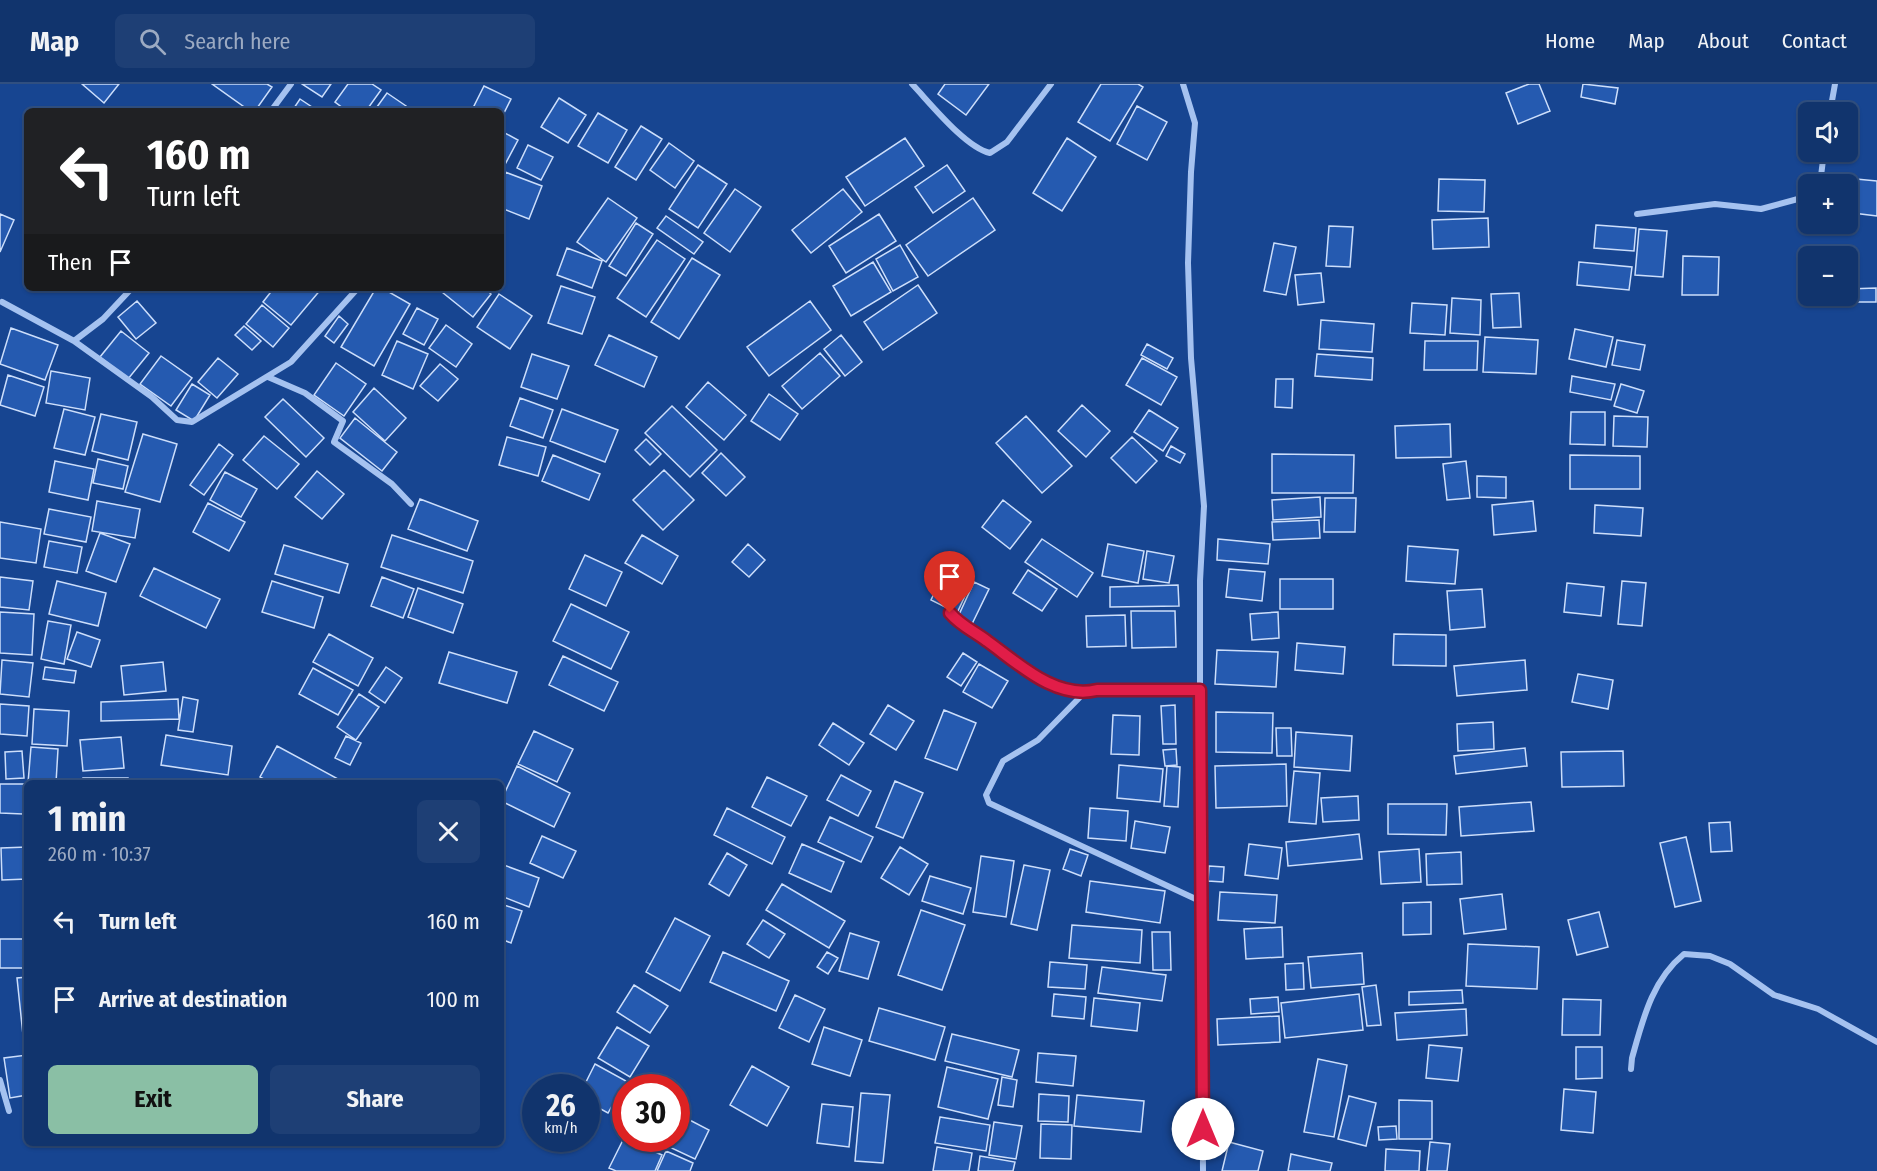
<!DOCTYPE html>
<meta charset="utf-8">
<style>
:root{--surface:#11346d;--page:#1e3f75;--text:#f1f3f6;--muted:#9caac2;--line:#304f80;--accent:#8abfa5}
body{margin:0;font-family:"Fira Sans Condensed",sans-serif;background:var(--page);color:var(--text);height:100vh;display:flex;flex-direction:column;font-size:22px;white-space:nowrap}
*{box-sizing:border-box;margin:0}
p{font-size:20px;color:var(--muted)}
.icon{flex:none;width:33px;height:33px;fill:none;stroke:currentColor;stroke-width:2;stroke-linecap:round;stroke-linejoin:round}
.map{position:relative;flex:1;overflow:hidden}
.side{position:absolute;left:24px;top:696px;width:480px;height:366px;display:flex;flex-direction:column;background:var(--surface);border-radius:9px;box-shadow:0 2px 4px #0004,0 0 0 2px var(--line)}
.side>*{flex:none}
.banner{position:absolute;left:24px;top:24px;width:480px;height:183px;border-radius:9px;box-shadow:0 2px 4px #0004,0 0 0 2px var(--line);background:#202124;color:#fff;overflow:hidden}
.controls{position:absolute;left:1798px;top:18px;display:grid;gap:12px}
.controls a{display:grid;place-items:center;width:60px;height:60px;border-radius:9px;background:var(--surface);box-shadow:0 2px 4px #0004,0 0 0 2px var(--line);font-size:30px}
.speed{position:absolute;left:522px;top:990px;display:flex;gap:12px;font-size:30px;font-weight:700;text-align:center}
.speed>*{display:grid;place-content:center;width:78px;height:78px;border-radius:50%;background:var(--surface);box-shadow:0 2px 4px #0004,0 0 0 2px var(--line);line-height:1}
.speed small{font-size:15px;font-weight:400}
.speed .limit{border:9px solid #d22;background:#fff;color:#111}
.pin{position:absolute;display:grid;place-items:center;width:51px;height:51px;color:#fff;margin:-62px -26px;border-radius:50% 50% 50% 0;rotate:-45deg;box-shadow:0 0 6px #0007}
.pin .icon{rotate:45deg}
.me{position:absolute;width:66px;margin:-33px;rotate:0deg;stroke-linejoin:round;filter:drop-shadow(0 0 4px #0008)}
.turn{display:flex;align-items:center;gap:21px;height:126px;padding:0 24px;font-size:27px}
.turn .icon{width:78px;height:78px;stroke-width:2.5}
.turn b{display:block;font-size:42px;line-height:51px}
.then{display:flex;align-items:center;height:57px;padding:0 24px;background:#0003;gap:12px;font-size:22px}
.round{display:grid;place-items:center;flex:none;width:63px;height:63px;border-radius:9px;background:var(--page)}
.summary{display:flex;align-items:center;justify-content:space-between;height:102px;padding:0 24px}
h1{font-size:36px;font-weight:700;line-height:45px}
.cta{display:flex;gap:12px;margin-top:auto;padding:12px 24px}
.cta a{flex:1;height:69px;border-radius:9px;background:var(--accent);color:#111;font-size:24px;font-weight:700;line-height:69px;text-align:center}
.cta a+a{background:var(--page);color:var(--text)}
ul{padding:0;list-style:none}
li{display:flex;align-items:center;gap:18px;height:78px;padding:0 24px}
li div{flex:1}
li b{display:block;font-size:22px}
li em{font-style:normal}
header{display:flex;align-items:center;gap:36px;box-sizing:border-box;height:84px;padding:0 30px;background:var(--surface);border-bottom:2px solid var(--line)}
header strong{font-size:28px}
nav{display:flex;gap:33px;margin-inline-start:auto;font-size:21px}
.search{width:420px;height:54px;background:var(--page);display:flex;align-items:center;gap:15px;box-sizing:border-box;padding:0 21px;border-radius:9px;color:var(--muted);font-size:22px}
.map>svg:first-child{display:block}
.building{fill:#255ab0;stroke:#ccdefb;stroke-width:1.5}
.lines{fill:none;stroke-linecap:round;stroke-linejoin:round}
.minor{stroke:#a5c2f0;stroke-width:6}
.route-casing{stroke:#92132f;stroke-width:15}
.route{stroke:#e11d48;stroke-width:10}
</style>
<header>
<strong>Map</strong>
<div class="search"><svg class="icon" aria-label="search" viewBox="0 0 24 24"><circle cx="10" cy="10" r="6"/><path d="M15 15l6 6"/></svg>Search here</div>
<nav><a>Home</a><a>Map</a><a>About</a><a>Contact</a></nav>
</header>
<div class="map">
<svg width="1877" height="1087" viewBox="0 0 1877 1087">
<rect width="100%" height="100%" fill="#174591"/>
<path class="building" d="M82,0H119L104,19Z
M212,0H267L272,3L255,27H250Z
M302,0H331L322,13Z
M348,0H372L381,6L366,27H347L335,18Z
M945,0H989L966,31L938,10Z
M1101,0H1138L1143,3L1110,57L1078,38Z
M1529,0H1539L1550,27L1518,40L1506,9Z
M1583,0L1618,4L1615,20L1581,13Z
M484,2L511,15L501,35V27H484L474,22Z
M387,9L412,26L411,27H374Z
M559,14L586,31L568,59L541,43Z
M300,15L318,27H292Z
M1137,22L1167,38L1147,76L1117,60Z
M598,29L627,46L608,79L578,62Z
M641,42L662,55L636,96L615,83Z
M501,47L518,56L501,88Z
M905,54L924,82L865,122L846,93Z
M1067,54L1096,73L1062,127L1033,109Z
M669,59L694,77L675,104L650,86Z
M528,61L553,73L541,96L517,84Z
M698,81L727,100L698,144L669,125Z
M947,81L965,107L933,129L915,103Z
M505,88L542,102L529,135L501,124V98Z
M1439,95L1485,96L1484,128L1438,127Z
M1856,95L1877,97V132L1853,129V124L1848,123V108L1855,109Z
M735,105L761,123L730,168L704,149Z
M843,105L862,128L811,169L792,146Z
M608,114L637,134L606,178L577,158Z
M973,114L995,146L928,192L906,161Z
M0,130L14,136L0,168Z
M879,130L896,157L846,189L829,162Z
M666,132L703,158L694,170L657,144Z
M1488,134L1489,163L1433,165L1432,136Z
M636,139L653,150L626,192L609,182Z
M1596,141L1636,144L1634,167L1594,164Z
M1329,142L1353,143L1350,183L1326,182Z
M1639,145L1667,147L1663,193L1635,191Z
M657,156L685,175L646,233L617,214Z
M1274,159L1296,163L1286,211L1264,207Z
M900,161L918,193L893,207L876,175Z
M567,164L602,177L592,204L557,191Z
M1683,172L1719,173L1718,211H1682Z
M692,174L720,191L679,255L651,238Z
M873,178L891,208L851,232L833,202Z
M1579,178L1632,183L1629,206L1577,201Z
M1321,189L1324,218L1298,221L1295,191Z
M918,201L937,229L883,266L864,238Z
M561,202L595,213L582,250L548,239Z
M274,204H322L291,241L263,218Z
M376,204H382L410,220L374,282L341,263Z
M437,204H484L491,210L473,233Z
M1876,204V218H1838V212H1848V205Z
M1519,209L1521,243L1493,244L1491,210Z
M499,210L532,232L510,265L477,243Z
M1452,214L1481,216L1480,251L1450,249Z
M137,217L156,239L136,255L118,233Z
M810,217L831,246L769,292L747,263Z
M1412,219L1447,221L1445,251L1410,249Z
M262,221L289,244L273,263L246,240Z
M417,224L438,235L424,261L403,250Z
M339,232L348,240L334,259L325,252Z
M1321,236L1374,240L1372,268L1319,265Z
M446,241L472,260L456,283L429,264Z
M244,242L261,257L252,266L235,251Z
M11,244L58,261L45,296L0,280Z
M1575,245L1613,253L1606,283L1569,275Z
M121,247L149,269L128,295L100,273Z
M609,251L657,273L644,303L595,281Z
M841,251L862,278L845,292L824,265Z
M1485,253L1538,256L1536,290L1483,288Z
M1617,256L1645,261L1640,286L1612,281Z
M397,257L428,270L413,305L382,291Z
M1425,257H1478L1477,286H1424Z
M1147,260L1173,274L1167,285L1141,271Z
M820,269L840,292L802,325L782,302Z
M532,270L569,282L557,315L521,303Z
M1317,270L1373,274L1372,296L1315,292Z
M161,272L192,294L171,322L140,300Z
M218,274L238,290L217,314L198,298Z
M1142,274L1177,293L1161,321L1126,301Z
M336,279L366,300L344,332L314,311Z
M440,280L458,295L438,317L420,302Z
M51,287L90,294L85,326L46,319Z
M8,291L44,303L35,332L0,321Z
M1572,292L1615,300L1611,316L1570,308Z
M1276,295H1293L1292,324L1275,323Z
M708,298L746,331L724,356L686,323Z
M192,300L210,311L194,337L176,326Z
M1621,300L1644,307L1637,329L1614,322Z
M374,304L406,334L385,357L353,328Z
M769,310L798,330L780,356L751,337Z
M520,314L553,326L543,354L510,342Z
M283,315L324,354L306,373L265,333Z
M1082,321L1110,347L1086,373L1058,347Z
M672,322L717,366L690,393L645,349Z
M64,325L95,333L85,371L54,364Z
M562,325L618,346L605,378L550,357Z
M1149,326L1178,344L1163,367L1134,348Z
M1571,328H1605V361L1570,360Z
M101,330L137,338L128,376L92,367Z
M1026,332L1072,382L1042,409L996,359Z
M1614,332L1648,333L1647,363L1613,362Z
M355,334L397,368L382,387L340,354Z
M1450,340L1451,373L1396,374L1395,342Z
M143,350L177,360L160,418L125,408Z
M264,352L299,380L277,405L243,376Z
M507,353L546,363L538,392L499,381Z
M1132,353L1157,377L1136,399L1111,374Z
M646,355L661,370L650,381L635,366Z
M219,360L233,371L204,411L190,401Z
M1171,362L1185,370L1180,379L1166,372Z
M721,369L745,393L726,412L702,389Z
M1272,370L1354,371L1353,409H1272Z
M553,371L600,390L589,416L542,397Z
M1570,371L1640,372V405H1570Z
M98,375L128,382L123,405L93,399Z
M55,377L94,385L88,416L49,408Z
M1466,377L1470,414L1447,416L1443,380Z
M664,386L694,416L663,446L633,416Z
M317,387L344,410L322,435L295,413Z
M225,388L257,405L241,433L210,416Z
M1477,392L1506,393V414L1477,413Z
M1320,413L1321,433L1273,436L1272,416Z
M1325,414H1356L1355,448H1324Z
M420,415L478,437L467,467L408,445Z
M1003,416L1031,438L1010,465L982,443Z
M97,417L140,425L135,454L92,447Z
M1533,417L1536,447L1494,451L1492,421Z
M208,419L245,438L229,467L193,448Z
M1595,421L1643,424L1641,452L1594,449Z
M49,425L91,433L86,458L44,450Z
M1319,436L1320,454L1273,456L1272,438Z
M0,438L41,445L36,479L0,474Z
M100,449L130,460L116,498L86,487Z
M392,451L473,477L463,509L381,483Z
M642,451L678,472L662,500L625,479Z
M1042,455L1093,489L1077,513L1025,478Z
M1218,455L1270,460L1268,480L1217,476Z
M49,457L82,463L77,489L44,483Z
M748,460L765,476L749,493L732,478Z
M1108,460L1144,467L1138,499L1102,492Z
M284,461L348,480L339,509L275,490Z
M1408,462L1458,466L1455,500L1406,497Z
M1147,467L1174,472L1169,499L1143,495Z
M585,471L622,488L606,522L569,505Z
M154,484L220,515L206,544L140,512Z
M946,484L972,497L957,529L931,516Z
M1229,485L1265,488L1262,517L1226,513Z
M1028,486L1057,505L1042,527L1013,509Z
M0,493L33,497L29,526L0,523Z
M382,493L414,505L403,534L371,522Z
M1280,495H1333V525H1280Z
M57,497L106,509L98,542L49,530Z
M272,497L323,513L314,544L262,528Z
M1622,497L1646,499L1642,542L1618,540Z
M974,498L989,505L971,542L957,535Z
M1567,499L1604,503L1601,532L1564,528Z
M1178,501L1179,522L1110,523V503Z
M418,504L463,520L453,549L408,533Z
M1482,505L1485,543L1450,546L1447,507Z
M571,520L629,548L611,585L553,557Z
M1131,527H1175L1176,563L1132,564Z
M0,528L34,530L32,571L0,569Z
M1278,528L1279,554L1252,556L1250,530Z
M1125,531L1126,562L1087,563L1086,532Z
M48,537L71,541L64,580L41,575Z
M77,548L100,556L91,583L67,575Z
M329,550L373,574L358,602L313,578Z
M1394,550L1446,551V582L1393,581Z
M1297,559L1345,563L1343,590L1295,586Z
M1217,566L1278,568L1276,603L1215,600Z
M449,568L517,588L507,619L439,599Z
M963,569L977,578L961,602L947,593Z
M563,572L618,598L604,627L549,601Z
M2,576L33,579L29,613L0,610Z
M1525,576L1527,606L1457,612L1454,582Z
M163,578L166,607L124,611L121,582Z
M979,580L1008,597L992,624L963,608Z
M45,583L76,587L74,599L43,595Z
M386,583L402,594L385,619L369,608Z
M313,584L353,606L338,631L299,610Z
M1578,590L1613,596L1608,625L1572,618Z
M359,610L379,623L356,656L337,643Z
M183,613L198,616L193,648L178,646Z
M178,615L179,635L101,637V618Z
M0,620L29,622L27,652L0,650Z
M888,621L914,637L896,666L870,650Z
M1175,621L1176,660H1163L1161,622Z
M34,625L69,627L67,662L32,660Z
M944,626L976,639L957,686L925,674Z
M1216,628L1273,629L1272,669L1216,668Z
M1113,631L1140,632L1139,671L1111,670Z
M1493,638L1494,665L1458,667L1457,640Z
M833,639L864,659L849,681L819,661Z
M1276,644H1291L1292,672H1277Z
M534,647L573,665L557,698L518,680Z
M1296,648L1352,652L1350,687L1294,683Z
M166,651L232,662L228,691L161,681Z
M346,652L361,659L350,681L335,674Z
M121,653L124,684L83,687L80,656Z
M277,662L340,696L339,699H271L260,693Z
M31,663L58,665L56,699H28Z
M1525,664L1527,682L1456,690L1454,672Z
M1176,665L1177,681L1165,682L1163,666Z
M22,667L24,694L6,695L5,668Z
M1623,667L1624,702L1562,703L1561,668Z
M1286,680L1287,722L1216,724L1215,682Z
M1119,681L1163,685L1160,718L1117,714Z
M517,682L570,709L554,743L501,717Z
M1167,682L1180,683L1178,723L1164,722Z
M1294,687L1320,689L1316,740L1289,738Z
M841,691L871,707L858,732L827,716Z
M767,693L807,712L791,742L752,723Z
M83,694H128V699H83Z
M895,697L923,709L903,754L876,743Z
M0,700H24L23,730L0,729Z
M1358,712L1359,736L1323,738L1321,714Z
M1531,718L1534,747L1461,752L1459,723Z
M1388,720H1447L1446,751L1388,750Z
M727,724L785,753L772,780L714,751Z
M1090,724L1128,727L1126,757L1088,754Z
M830,733L873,753L861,778L818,758Z
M1135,737L1170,743L1165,769L1131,764Z
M1730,738L1732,767L1711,768L1709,739Z
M1359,750L1362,775L1288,782L1286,758Z
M542,752L576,767L563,794L530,779Z
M1686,753L1701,817L1675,823L1660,759Z
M802,760L844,778L831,808L789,789Z
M1249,760L1282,764L1278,795L1245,791Z
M27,763V795L2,796L1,764Z
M900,763L928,780L909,811L881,794Z
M1070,765L1088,771L1081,792L1063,785Z
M1419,765L1421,798L1381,800L1379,768Z
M1461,768L1462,800L1427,801L1426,770Z
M727,769L747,781L729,812L709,800Z
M981,772L1014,777L1006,833L973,828Z
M501,780L539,794L529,823L501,812Z
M1024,781L1050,786L1037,846L1011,840Z
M1209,782L1224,783L1223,798L1208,797Z
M930,792L971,804L963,830L922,817Z
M1090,797L1165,807L1160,839L1086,828Z
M782,800L845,837L829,864L766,826Z
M1220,808L1277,811L1275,839L1218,836Z
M1502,810L1506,845L1464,850L1460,815Z
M1431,818V850L1403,851V819Z
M501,820L522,827L511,859L501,855Z
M921,826L965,841L942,906L898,891Z
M1599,828L1608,863L1577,871L1568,836Z
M675,834L710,852L680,907L646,888Z
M763,836L785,850L769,874L747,860Z
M1072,841L1142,846L1140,879L1069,874Z
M1282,843L1283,873L1246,875L1244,845Z
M1152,848H1170L1171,886H1153Z
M850,849L879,858L868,895L839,887Z
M0,855H27V884H0Z
M1468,860L1539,863L1537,905L1466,902Z
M723,868L789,897L776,927L710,898Z
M827,868L838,874L828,890L817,883Z
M1362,869L1364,900L1311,904L1308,873Z
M1050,878L1087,881L1085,905L1048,903Z
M1303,879L1304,905L1286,906L1285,880Z
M1102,883L1166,891L1162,917L1098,909Z
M27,893V950L23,951L17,894Z
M634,901L668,922L650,949L617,928Z
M1376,901L1381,941L1367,942L1362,903Z
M1462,906L1463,919L1409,921V908Z
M1054,910L1086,913L1084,935L1052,932Z
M1359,910L1363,946L1285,954L1281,919Z
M795,911L825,925L809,958L779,944Z
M1278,913L1279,928L1251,930L1250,915Z
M1094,914L1140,919L1137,947L1091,942Z
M1563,915L1601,916L1600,951H1562Z
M879,924L945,943L935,976L869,957Z
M1466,925L1467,951L1397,956L1395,929Z
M1279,932L1280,958L1218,961L1217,935Z
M617,943L649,962L630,993L598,974Z
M824,943L862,956L850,992L812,980Z
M952,950L1019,966L1012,993L945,977Z
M1429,961L1462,964L1458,997L1426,994Z
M1576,963H1602V994L1576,995Z
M1038,969L1076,972L1073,1002L1036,998Z
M27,971V1011L10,1014L4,974Z
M1318,975L1347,981L1334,1053L1304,1048Z
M595,980L626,997L608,1029L586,1017V1004H583Z
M752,982L789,1003L767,1042L730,1021Z
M947,983L998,995L988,1035L938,1023Z
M1002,993L1017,996L1013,1023L998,1021Z
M1564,1005L1596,1008L1593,1049L1561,1046Z
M861,1009L890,1011L883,1079L855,1077Z
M1039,1010L1069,1012L1068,1038L1038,1037Z
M1077,1011L1144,1017L1141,1048L1074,1042Z
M1349,1012L1376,1019L1366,1062L1338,1055Z
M1399,1016L1432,1017V1055H1399Z
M822,1020L853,1023L849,1063L817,1059Z
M680,1031L709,1046L695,1075L665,1061L668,1054H676V1038Z
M940,1033L990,1041L986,1067L935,1059Z
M994,1038L1022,1042L1016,1075L989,1071Z
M1041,1040L1072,1041L1071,1075L1040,1074Z
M1396,1042L1397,1055L1379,1056L1378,1043Z
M624,1054L662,1071L655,1087H616L609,1084Z
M1229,1058L1263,1067L1258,1087H1222Z
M1430,1058L1450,1060L1447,1087H1427Z
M937,1063L972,1069L969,1087H933Z
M1386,1065L1420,1067L1419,1087H1385Z
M666,1067L693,1079L690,1087H657Z
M1291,1070L1332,1079L1330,1087H1288Z
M980,1072L1015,1078L1013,1087H978Z"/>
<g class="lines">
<path class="minor" d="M912,0C931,20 965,63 990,69L1007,58L1051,0
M1183,0L1195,39L1191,88L1188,179L1191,274L1204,422L1200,497V628L1203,1087
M271,27L291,0
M1830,28L1835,0
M1820,100L1824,68
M1637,130L1715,120L1761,125L1809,112
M2,218L74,257L103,235L132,204
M74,257L152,313L177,336L192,338L291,278L358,204
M268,293L305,309L343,337L334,358L392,400L411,420
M950,529C961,542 974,547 987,557C1023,583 1038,598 1084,609
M1200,606H1097L1084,609L1038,656L1003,677L986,711L989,719L1200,817
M1631,985L1632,974C1643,935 1652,896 1684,870L1710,872L1730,880L1774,911L1818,925L1877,958
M0,996L9,1027"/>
</g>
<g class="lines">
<defs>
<path id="route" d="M950,529C961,542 974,547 987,557C1018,579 1055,616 1097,606H1200L1203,1045"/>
</defs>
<use href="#route" class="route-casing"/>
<use href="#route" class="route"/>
</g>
</svg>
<div class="controls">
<a><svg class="icon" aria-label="sound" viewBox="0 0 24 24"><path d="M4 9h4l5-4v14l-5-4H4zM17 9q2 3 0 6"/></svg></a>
<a>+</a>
<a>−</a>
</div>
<div class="speed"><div>26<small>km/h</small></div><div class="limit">30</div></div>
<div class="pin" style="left:950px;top:529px;background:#d93025"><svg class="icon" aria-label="arrive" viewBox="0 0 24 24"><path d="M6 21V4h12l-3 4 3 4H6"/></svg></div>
<svg class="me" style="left:1203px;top:1045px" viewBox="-20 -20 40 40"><circle r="19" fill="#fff"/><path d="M0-13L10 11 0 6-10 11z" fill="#e11d48"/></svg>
<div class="banner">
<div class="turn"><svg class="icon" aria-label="left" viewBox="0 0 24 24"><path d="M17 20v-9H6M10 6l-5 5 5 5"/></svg><div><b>160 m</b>Turn left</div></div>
<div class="then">Then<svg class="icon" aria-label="arrive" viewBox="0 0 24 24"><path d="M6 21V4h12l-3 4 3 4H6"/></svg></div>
</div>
<section class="side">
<div class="summary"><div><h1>1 min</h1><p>260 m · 10:37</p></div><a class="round"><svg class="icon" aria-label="close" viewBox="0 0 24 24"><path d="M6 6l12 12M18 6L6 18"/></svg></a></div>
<ul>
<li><svg class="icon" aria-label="left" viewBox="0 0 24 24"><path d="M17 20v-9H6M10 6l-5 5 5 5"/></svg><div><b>Turn left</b></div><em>160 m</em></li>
<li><svg class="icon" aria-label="arrive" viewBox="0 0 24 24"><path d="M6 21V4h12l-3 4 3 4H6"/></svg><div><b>Arrive at destination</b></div><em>100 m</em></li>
</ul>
<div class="cta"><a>Exit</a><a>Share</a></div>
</section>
</div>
